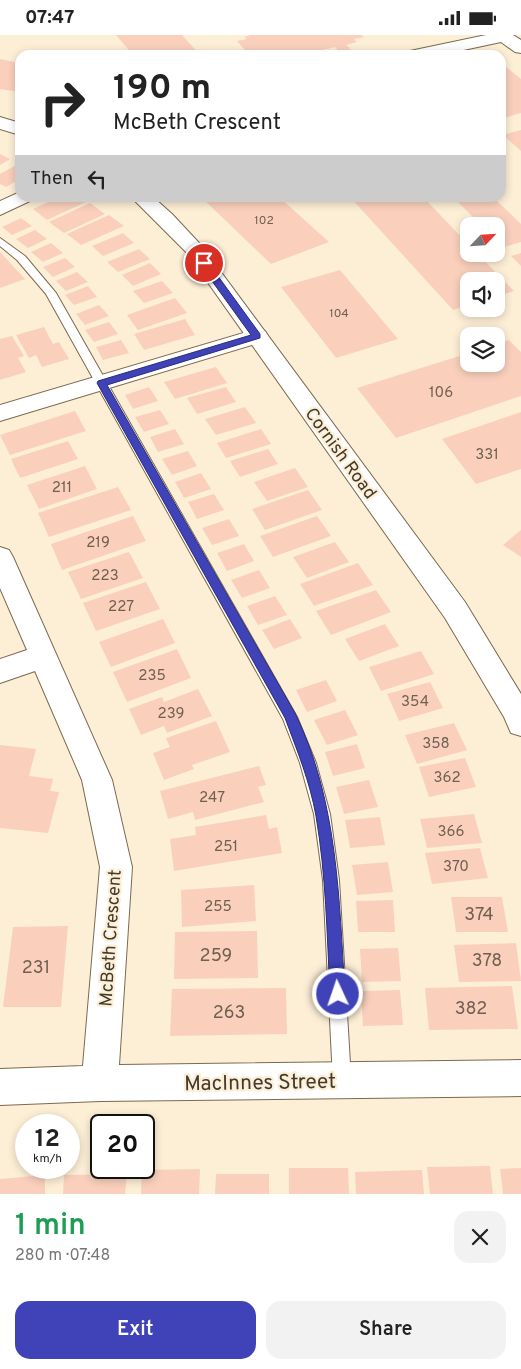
<!DOCTYPE html>
<meta charset="utf-8">
<style>
:root{--surface:#fff;--page:#f2f2f2;--text:#222;--muted:#767676;--accent:#4043b7}
body{margin:0;font-family:Overpass,sans-serif;background:var(--page);color:var(--text);height:100vh;display:flex;flex-direction:column;font-size:19px;white-space:nowrap}
*{box-sizing:border-box;margin:0}
p{font-size:16px;color:var(--muted)}
.icon{flex:none;width:28px;height:28px;fill:none;stroke:currentColor;stroke-width:2;stroke-linecap:round;stroke-linejoin:round}
.map{position:relative;height:1159px;overflow:hidden}
.drawer{display:flex;flex-direction:column;background:var(--surface);flex:1}
.drawer>*{flex:none}
.top-card{position:absolute;left:15px;top:15px;width:491px;height:152px;border-radius:15px;box-shadow:0 2px 8px #0003;background:#fff;color:var(--text);overflow:hidden}
.needle{width:32px;rotate:65deg}
.controls{position:absolute;left:460px;top:182px;display:grid;gap:10px}
.controls a{display:grid;place-items:center;width:45px;height:45px;border-radius:10px;background:var(--surface);box-shadow:0 2px 8px #0003;font-size:25px}
.speed{position:absolute;left:15px;top:1079px;display:flex;gap:10px;font-size:25px;font-weight:700;text-align:center}
.speed>*{display:grid;place-content:center;width:65px;height:65px;border-radius:50%;background:var(--surface);box-shadow:0 2px 8px #0003;line-height:1}
.speed small{font-size:12px;font-weight:400}
.speed .limit{border:2px solid #111;border-radius:8px;background:#fff;color:#111}
.pin{position:absolute;display:grid;place-items:center;width:42px;height:42px;color:#fff;margin:-21px;border:2px solid #fff;border-radius:50%;box-shadow:0 1px 5px #0007}
.me{position:absolute;width:55px;margin:-28px;rotate:357deg;stroke-linejoin:round;filter:drop-shadow(0 0 4px #0008)}
.turn{display:flex;align-items:center;gap:18px;height:105px;padding:0 15px;font-size:22px}
.turn .icon{width:65px;height:65px;stroke-width:2.5}
.turn b{display:block;font-size:35px;line-height:42px}
.then{display:flex;align-items:center;height:48px;padding:0 15px;background:#0003;gap:10px;font-size:19px}
.round{display:grid;place-items:center;flex:none;width:52px;height:52px;border-radius:15px;background:var(--page)}
.overview{display:flex;align-items:center;justify-content:space-between;height:85px;padding:0 15px}
h1{font-size:30px;font-weight:600;line-height:38px;color:#1e9e55}
.primary-button{display:flex;gap:10px;margin-top:auto;padding:10px 15px}
.primary-button a{flex:1;height:58px;border-radius:15px;background:var(--accent);color:#fff;font-size:20px;font-weight:600;line-height:58px;text-align:center}
.primary-button a+a{background:var(--page);color:var(--text)}
.status{display:flex;justify-content:space-between;align-items:center;height:35px;padding:0 25px;background:var(--surface);direction:ltr}
.status svg{height:14px;fill:currentColor}
.map>svg:first-child{display:block}
.building{fill:#fad0bd}
.lines{fill:none;stroke-linecap:round;stroke-linejoin:round}
.lane-casing{stroke:#7b6a4f;stroke-width:2}
.street-casing{stroke:#7b6a4f;stroke-width:2}
.secondary-casing{stroke:#7b6a4f;stroke-width:2}
.lane{fill:#fff;fill-rule:evenodd}
.street{fill:#fff;fill-rule:evenodd}
.secondary{fill:#fff;fill-rule:evenodd}
.route{fill:#4043b7;stroke:#2a2c77}
.labels{text-anchor:middle;stroke-width:4.5;stroke-linejoin:round;paint-order:stroke}
.far-number-label{font-size:12px;fill:#706052}
.number-label{font-size:15px;fill:#706052}
.street-label{font-size:18px;fill:#423a2f;stroke:#fdeed6}
.near-number-label{font-size:18px;fill:#706052}
.near-street-label{font-size:21px;fill:#423a2f;stroke:#fdeed6}
</style>
<div class="status"><b>07:47</b><svg viewBox="0 0 49 12"><path d="M0 12V9h3v3zM5 12V6h3v6zM10 12V3h3v9zM15 12V0h3v12zM26 1h20v11H26zM47 4h2v5h-2z"/></svg></div>
<div class="map">
<svg width="521" height="1159" viewBox="0 0 521 1159">
<rect width="100%" height="100%" fill="#fdeed6"/>
<path class="building" d="M116,0H182L200,20H133Z
M251,0H361L364,2L354,4L357,7L346,10L351,14L339,17L335,12L302,20H249L237,6L247,4L244,2Z
M0,24L20,28V57L0,54Z
M501,28L521,44V78L504,83L501,80Z
M521,95V116L503,100Z
M0,119L10,124L0,130Z
M20,128V144L6,152L0,149V139Z
M59,162H82L88,166L47,185L33,174Z
M201,162H279L329,207L271,229Z
M350,162H423L469,210V219H478L514,256L496,262V246H469V270L453,275Z
M453,162H493L521,189V207L504,212L496,205V191H482Z
M90,168L105,179L64,198L49,187Z
M109,180L124,191L81,210L67,199Z
M21,183L32,191L12,200L2,192Z
M35,195L47,204L28,213L16,204Z
M123,198L134,208L103,221L92,211Z
M51,208L63,218L43,227L31,217Z
M139,214L150,224L118,237L107,227Z
M0,217L25,244L0,253Z
M521,218V231L511,221Z
M65,223L75,232L53,242L43,232Z
M150,228L161,239L133,251L122,240Z
M340,235L398,304L336,323L281,252Z
M77,237L88,247L66,256L56,246Z
M162,246L173,258L144,268L133,256Z
M88,251L97,262L74,270L65,260Z
M175,263L187,278L138,295L127,280Z
M99,270L109,281L85,290L76,279Z
M185,284L195,300L144,315L134,299Z
M109,287L118,299L94,307L85,295Z
M44,292L53,309L59,307L69,324L42,332L36,320L29,323L16,300Z
M12,301L24,321L18,323L26,337L0,345V304Z
M121,305L129,318L103,325L96,312Z
M509,305L521,317V361L396,403L357,353L469,318V329H496V309Z
M216,332L227,348L175,364L164,347Z
M149,352L158,366L133,374L125,360Z
M226,352L236,367L197,379L187,363Z
M245,372L256,388L216,400L205,384Z
M160,375L169,389L144,397L135,382Z
M75,376L86,396L10,420L0,400Z
M521,377V434L476,449L442,404Z
M175,394L184,409L158,417L150,402Z
M261,394L271,409L226,423L217,408Z
M68,406L78,424L20,443L11,424Z
M268,414L278,429L240,442L230,426Z
M188,416L197,431L172,440L162,424Z
M85,431L97,454L39,474L27,450Z
M295,433L308,452L267,466L254,447Z
M201,438L211,454L184,463L175,447Z
M118,452L131,475L49,502L38,478Z
M308,455L322,475L265,495L252,474Z
M214,459L224,475L197,484L188,467Z
M133,481L146,506L62,535L51,509Z
M317,481L331,501L273,522L260,501Z
M229,484L239,501L212,510L202,493Z
M521,495V522L503,510Z
M335,507L349,527L307,543L293,522Z
M244,509L254,526L227,536L217,518Z
M129,517L143,543L81,564L68,537Z
M358,528L373,550L314,571L300,549Z
M259,535L270,553L242,563L231,545Z
M146,547L160,574L96,596L83,568Z
M376,555L391,577L331,600L316,576Z
M275,561L287,580L258,590L247,571Z
M163,584L175,608L111,632L99,607Z
M290,584L302,603L274,614L262,595Z
M385,589L399,611L359,626L345,604Z
M177,614L191,643L127,667L113,637Z
M421,616L434,639L381,656L369,632Z
M326,645L337,666L307,677L296,655Z
M430,647L443,673L399,686L387,659Z
M198,654L212,681L167,698L164,691L141,700L129,674L162,662L164,667Z
M345,675L358,700L327,710L314,685Z
M216,686L230,717L192,730L194,734L164,745L153,718L170,712L166,703Z
M454,688L467,715L417,729L405,700Z
M357,709L365,733L333,741L325,717Z
M0,710L36,714L29,741L53,744L50,756L59,757L48,798L0,793Z
M465,723L476,752L429,762L419,732Z
M259,731L266,750L258,752L264,767L195,785L193,777L168,784L160,756Z
M369,745L378,772L344,779L336,752Z
M474,779L482,808L427,813L420,784Z
M266,780L269,794L277,792L282,818L174,836L170,804L196,800L195,792Z
M380,782L385,810L350,813L345,785Z
M480,813L488,843L432,849L425,818Z
M388,827L393,857L357,860L352,830Z
M254,850L256,886L182,892L181,855Z
M451,862H502L508,897H456Z
M393,865L395,897H358L356,866Z
M68,891L61,972H3L13,892Z
M257,896L258,943L174,944L175,897Z
M516,908L521,946L459,947L454,910Z
M398,913L401,946L362,947L360,914Z
M512,951L518,994L429,995L425,953Z
M286,953L287,999L170,1001L172,954Z
M400,955L403,990L363,991L361,956Z
M490,1131L493,1159H430L427,1132Z
M289,1133H348L349,1159H289Z
M521,1133V1159H503L500,1134Z
M200,1134L199,1159H141L142,1135Z
M422,1135L424,1159H356L355,1137Z
M127,1139L125,1159H63L64,1140Z
M216,1139H269V1159H215Z
M45,1140V1159H0V1144Z"/>
<g class="lines">
<defs>
<path id="lane" d="M0,203L25,221L56,258L297,682L316,728L330,779L339,845L351,1045L348,1051L342,1054L336,1051L333,1045L323,845L314,779L300,728L283,684L46,259L17,225L0,211Z"/>
<path id="street" d="M486,0H513L521,5V18L515,17L501,7L440,20H407L410,16Z
M20,157V162H33L30,166L0,180V166Z
M257,294L265,296L268,301L265,306L0,386V370Z
M0,512L9,515L13,522L112,745L132,832L119,1030L521,1025V1061L100,1066L0,1070V1034L83,1031L100,832L82,745L35,636L0,648V624L27,615L0,553Z"/>
<path id="secondary" d="M0,82L20,88V100L0,94Z
M131,162H153L172,179L201,210L465,567L521,659V701L511,698L504,682L445,583L187,218Z"/>
</defs>
<use href="#lane" class="lane-casing"/>
<use href="#street" class="street-casing"/>
<use href="#secondary" class="secondary-casing"/>
<use href="#lane" class="lane"/>
<use href="#street" class="street"/>
<use href="#secondary" class="secondary"/>
</g>
<path class="route" d="M204,225L207,226L260,299V303L107,350L295,678C338,766 339,864 345,959L343,964L338,966L333,964L330,959C327,899 326,840 316,781C310,747 297,715 285,683L97,348L98,346L251,300L199,228Z"/>
<g class="labels">
<g class="far-number-label">
<text x="264" y="189">102</text>
<text x="339" y="282">104</text>
</g>
<g class="number-label">
<text x="441" y="362">106</text>
<text x="487" y="424">331</text>
<text x="62" y="457">211</text>
<text x="98" y="512">219</text>
<text x="105" y="545">223</text>
<text x="121" y="576">227</text>
<text x="152" y="645">235</text>
<text x="415" y="671">354</text>
<text x="171" y="683">239</text>
<text x="436" y="713">358</text>
<text x="447" y="747">362</text>
<text x="212" y="767">247</text>
<text x="451" y="801">366</text>
<text x="226" y="816">251</text>
<text x="456" y="836">370</text>
<text x="218" y="876">255</text>
</g>
<g class="street-label">
<text transform="translate(341 418) rotate(54)" y="6">Cornish Road</text>
<text transform="translate(110 903) rotate(-86)" y="6">McBeth Crescent</text>
</g>
<g class="near-number-label">
<text x="479" y="885">374</text>
<text x="216" y="926">259</text>
<text x="487" y="931">378</text>
<text x="36" y="938">231</text>
<text x="471" y="979">382</text>
<text x="229" y="983">263</text>
</g>
<g class="near-street-label">
<text transform="translate(260 1047) rotate(-1)" y="7">MacInnes Street</text>
</g>
</g>
</svg>
<div class="controls">
<a><svg class="needle" viewBox="-14 -14 28 28"><path d="M0-13l5 13h-10z" fill="#e53935"/><path d="M0 13l5-13h-10z" fill="#767676"/></svg></a>
<a><svg class="icon" aria-label="sound" viewBox="0 0 24 24"><path d="M4 9h4l5-4v14l-5-4H4zM17 9q2 3 0 6"/></svg></a>
<a><svg class="icon" aria-label="layers" viewBox="0 0 24 24"><path d="M12 4l9 5-9 5-9-5zM3 14l9 5 9-5"/></svg></a>
</div>
<div class="speed"><div>12<small>km/h</small></div><div class="limit">20</div></div>
<div class="pin" style="left:204px;top:228px;background:#d93025"><svg class="icon" aria-label="arrive" viewBox="0 0 24 24"><path d="M6 21V4h12l-3 4 3 4H6"/></svg></div>
<svg class="me" style="left:338px;top:959px" viewBox="-20 -20 40 40"><circle r="17" fill="#4043b7" stroke="#fff" stroke-width="3"/><path d="M0-11L8 9 0 5-8 9z" fill="#fff"/></svg>
<div class="top-card">
<div class="turn"><svg class="icon" aria-label="right" viewBox="0 0 24 24"><path d="M7 20v-9h11M14 6l5 5-5 5"/></svg><div><b>190 m</b>McBeth Crescent</div></div>
<div class="then">Then<svg class="icon" aria-label="left" viewBox="0 0 24 24"><path d="M17 20v-9H6M10 6l-5 5 5 5"/></svg></div>
</div>
</div>
<section class="drawer">
<div class="overview"><div><h1>1 min</h1><p>280 m · 07:48</p></div><a class="round"><svg class="icon" aria-label="close" viewBox="0 0 24 24"><path d="M6 6l12 12M18 6L6 18"/></svg></a></div>
<div class="primary-button"><a>Exit</a><a>Share</a></div>
</section>
